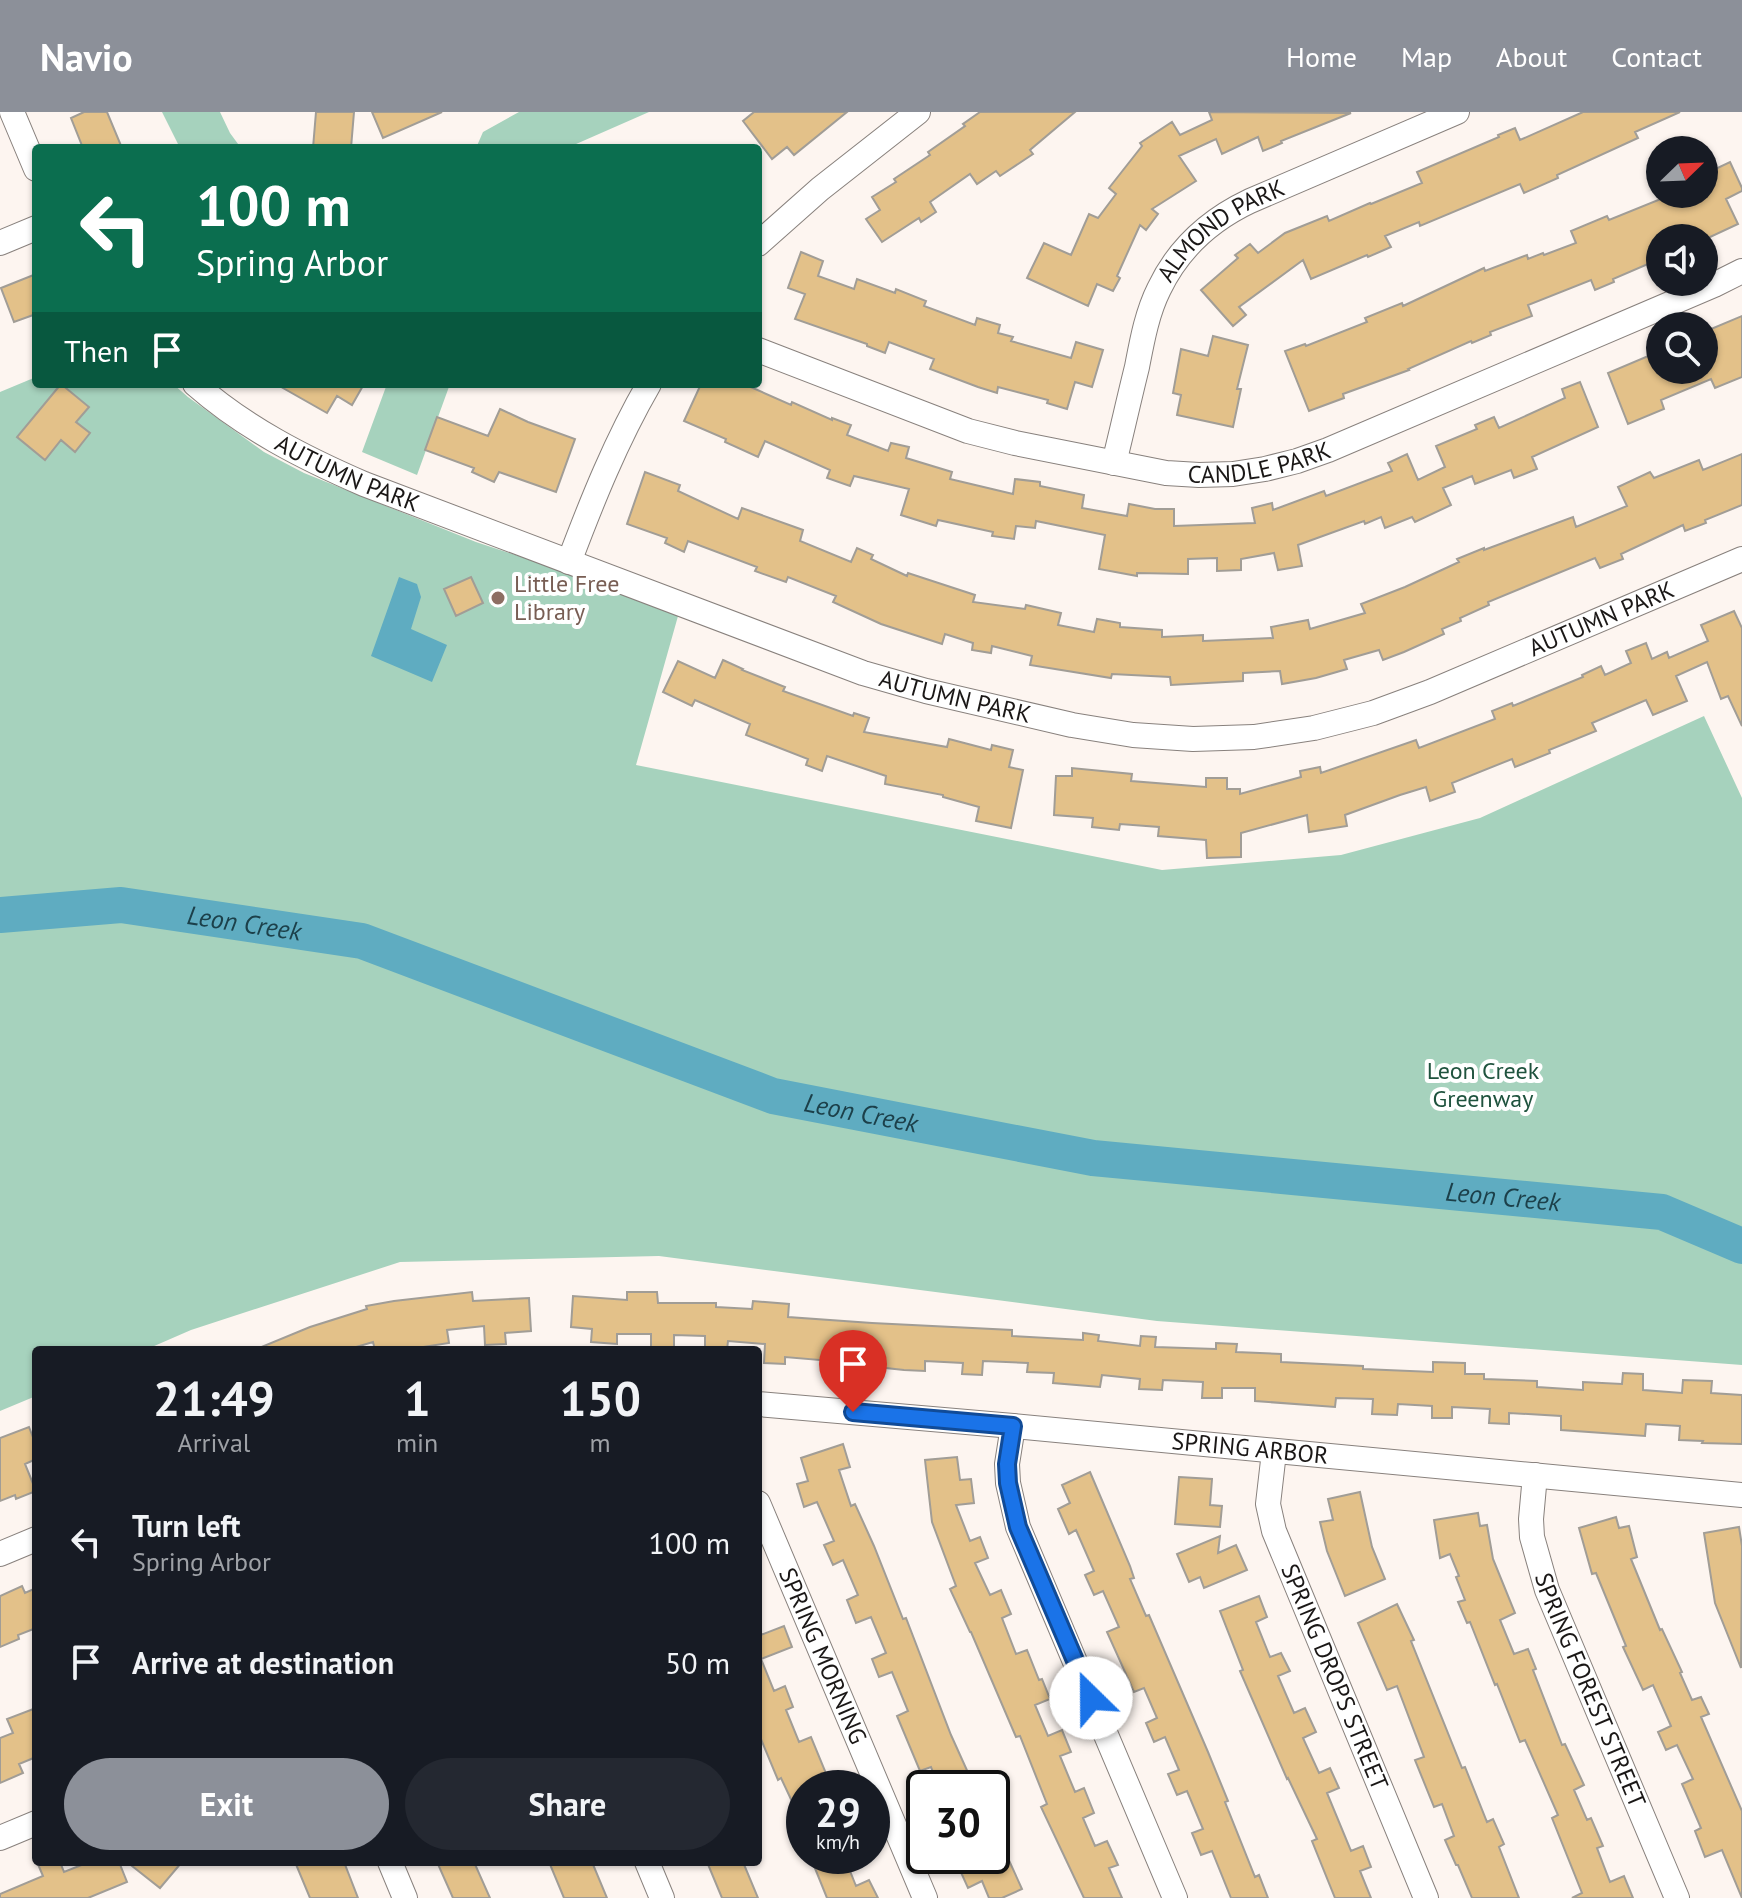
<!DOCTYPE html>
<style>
:root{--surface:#171b24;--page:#242831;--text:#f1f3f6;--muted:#9ea1a6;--accent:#8c9099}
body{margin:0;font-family:"PT Sans",sans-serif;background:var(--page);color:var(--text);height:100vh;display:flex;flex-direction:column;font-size:30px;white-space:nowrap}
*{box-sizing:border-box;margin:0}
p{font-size:26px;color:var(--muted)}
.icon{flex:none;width:44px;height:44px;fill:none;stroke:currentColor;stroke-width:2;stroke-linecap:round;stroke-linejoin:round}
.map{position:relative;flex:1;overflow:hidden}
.sheet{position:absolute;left:32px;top:1234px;width:730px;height:520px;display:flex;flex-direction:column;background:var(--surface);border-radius:8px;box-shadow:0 2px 6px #0004}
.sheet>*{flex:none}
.top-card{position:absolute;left:32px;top:32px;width:730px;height:244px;border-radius:8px;box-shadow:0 2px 6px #0004;background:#0b6e4f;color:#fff;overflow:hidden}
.needle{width:52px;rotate:67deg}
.controls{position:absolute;left:1646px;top:24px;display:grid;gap:16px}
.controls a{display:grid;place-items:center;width:72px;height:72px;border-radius:50%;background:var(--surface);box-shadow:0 2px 6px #0004;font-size:40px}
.speed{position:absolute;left:786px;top:1658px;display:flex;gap:16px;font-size:40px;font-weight:700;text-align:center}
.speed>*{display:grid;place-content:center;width:104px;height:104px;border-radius:50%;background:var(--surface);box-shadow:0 2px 6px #0004;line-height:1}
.speed small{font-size:20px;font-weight:400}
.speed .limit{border:4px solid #111;border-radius:12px;background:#fff;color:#111}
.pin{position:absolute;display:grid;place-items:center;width:68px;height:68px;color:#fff;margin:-82px -34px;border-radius:50% 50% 50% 0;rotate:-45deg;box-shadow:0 0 8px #0007}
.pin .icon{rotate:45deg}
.me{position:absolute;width:88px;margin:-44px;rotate:337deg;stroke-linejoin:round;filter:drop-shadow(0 0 6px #0008)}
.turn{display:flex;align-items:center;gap:28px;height:168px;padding:0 32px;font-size:36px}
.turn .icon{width:104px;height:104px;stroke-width:2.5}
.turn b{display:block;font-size:56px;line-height:68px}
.then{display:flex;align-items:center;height:76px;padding:0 32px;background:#0003;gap:16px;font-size:30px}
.eta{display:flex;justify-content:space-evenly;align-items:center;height:136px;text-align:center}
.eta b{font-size:48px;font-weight:700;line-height:56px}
.button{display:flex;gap:16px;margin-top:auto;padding:16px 32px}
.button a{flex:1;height:92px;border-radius:48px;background:var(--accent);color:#fff;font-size:32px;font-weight:700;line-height:92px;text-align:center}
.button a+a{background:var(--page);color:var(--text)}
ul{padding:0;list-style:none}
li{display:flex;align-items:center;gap:24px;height:120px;padding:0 32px}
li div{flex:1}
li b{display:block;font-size:30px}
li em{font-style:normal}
header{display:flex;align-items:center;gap:48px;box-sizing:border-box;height:112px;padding:0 40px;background:var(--accent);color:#fff}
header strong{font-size:38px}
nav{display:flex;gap:44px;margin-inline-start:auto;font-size:28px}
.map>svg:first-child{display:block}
.green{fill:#a6d2bd}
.water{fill:#5facc1}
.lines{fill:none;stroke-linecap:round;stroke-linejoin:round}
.river{stroke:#5facc1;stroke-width:36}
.building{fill:#e3c189;stroke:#a19d96;stroke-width:2}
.minor-casing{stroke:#88817d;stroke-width:26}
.minor{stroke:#fff;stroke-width:24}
.route-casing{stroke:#114b97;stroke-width:20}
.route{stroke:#1a73e8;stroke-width:14}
.education-dot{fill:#8d6e63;stroke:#fff;stroke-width:3}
.labels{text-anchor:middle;stroke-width:8;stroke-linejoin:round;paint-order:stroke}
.street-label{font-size:24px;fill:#1a1716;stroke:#fff}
.education-label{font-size:24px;fill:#785e54;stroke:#fff;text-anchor:start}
.park-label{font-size:24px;fill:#1f533e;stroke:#fff}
.water-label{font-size:26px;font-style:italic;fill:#1c404a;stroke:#fff}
</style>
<header>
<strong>Navio</strong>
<nav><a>Home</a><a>Map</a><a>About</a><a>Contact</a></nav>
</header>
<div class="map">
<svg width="1742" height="1786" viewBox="0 0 1742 1786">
<rect width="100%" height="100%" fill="#fdf5f0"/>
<path class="green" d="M162,0H220L230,21L241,36H180Z
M519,0H649L567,36H476L483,20Z
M36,265V272H173L188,285L264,340L304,361L476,430L680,497L636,653L1162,758L1341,743L1480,706L1704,604L1742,686V1253L1157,1209L659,1144L400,1150L191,1218L145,1238H36V1284L0,1299V280Z
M387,272H450L417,363L362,340Z"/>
<path class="water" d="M399,465L417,472L421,485L411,517L447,533L432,570L371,544Z"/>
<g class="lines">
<path class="river" id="s1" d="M0,803L121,793L362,829L773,984L1093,1046L1662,1100L1742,1134"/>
</g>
<path class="building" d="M84,0H107L122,36H83L71,6Z
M316,0H354L351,36H313Z
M372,0H442L383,26Z
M754,0H847L794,43L787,35L772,47L743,9Z
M980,0H1075L1030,38L1033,42L1000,64L996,59L977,72L970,62L930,90L936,100L921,110L919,106L882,130L866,107L880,98L872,85L896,70L894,67L930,43L928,40L965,14L963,12Z
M1209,0L1351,1L1281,29L1282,31L1263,39L1258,25L1222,42L1216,27L1179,44L1196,69L1152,97L1158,102L1146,118L1140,113L1117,164L1120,166L1113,179L1097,172L1088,194L1027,166L1044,131L1071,143L1089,102L1098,106L1116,82L1109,76L1142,34L1140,31L1172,10L1180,23L1212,8Z
M1583,0H1680L1635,20L1638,26L1557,63L1558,66L1524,81L1520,72L1420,114L1419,110L1385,124L1391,135L1368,145L1367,143L1311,167L1303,148L1239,195L1246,203L1233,214L1201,178L1238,146L1235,143L1250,132L1258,141L1285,121L1327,104L1329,109L1370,91L1371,92L1422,71L1417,60L1499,25L1498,23L1515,16L1520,28Z
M1730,50L1742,76V79L1726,87L1738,112L1708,126H1660V135L1650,139L1655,149L1613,167L1614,170L1595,178L1591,168L1528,193L1532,204L1490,220L1491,223L1472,231L1471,229L1408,257L1409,258L1343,282L1344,286L1309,299L1285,239L1305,232L1306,234L1367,210L1365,206L1402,191L1403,194L1484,156L1485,159L1527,143L1528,147L1543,141L1544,143L1576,131L1571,119L1607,104L1609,108L1673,82H1704V76L1714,71L1709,60Z
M801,140L823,149L818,164L854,177L857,167L895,181L896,177L926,189L924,194L975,213L977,206L1000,213L998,221L1013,225L1011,229L1071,246L1076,230L1103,238L1092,275L1075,270L1067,297L1047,291L1048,288L998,275L997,281L978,275L930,257L934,247L889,230L885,241L867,234V232L795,207L805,182L788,176Z
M36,162V202L14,210L1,176Z
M1742,204V265L1715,276L1711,267L1661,288L1664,297L1628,312L1608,261L1660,239V258H1704V220Z
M1213,224L1248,233L1237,277H1241L1233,315L1177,303L1181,283L1173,281L1181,237L1208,244Z
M1580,270L1598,315L1532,345L1537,357L1514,366L1511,358L1475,372L1472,364L1443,376L1451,393L1415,410L1412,405L1385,416L1381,405L1365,412L1364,409L1298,433L1302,454L1278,458L1274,441L1241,447V458L1217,459V446L1188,447V462L1137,461V464L1099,457L1105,423L1036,409L1035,416L1016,414L1014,427L992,424L993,420L938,408L936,414L901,403L909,377L854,364L850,374L827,366L830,358L765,329L758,345L725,330L726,327L684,309L701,272H744L791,293L792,290L832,308V306L851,313L847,323L888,339L891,331L909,335L906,346L952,360L950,367L1013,382L1015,367L1040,370V374L1084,383L1082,396L1127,404L1129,392L1155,397H1174V414L1255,411L1252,396L1272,391L1273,398L1324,379L1326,384L1392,359L1388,351L1407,342L1418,368L1445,355L1436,334L1477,317L1475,313L1494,305L1499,316L1565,286L1562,277Z
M61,272L89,295L76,310L90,321L75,340L61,328L45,348L17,325Z
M276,272H364L352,293L337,284L327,301Z
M500,297L528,310L575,327L556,380L499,360L494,370L472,360L474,356L425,338L437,305L488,324Z
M1742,342V393L1705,408L1706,411L1685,419L1683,413L1621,442L1623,447L1600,456L1595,446L1488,490L1489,493L1460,506L1461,509L1442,517L1444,522L1404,540L1383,548L1379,538L1344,548L1347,557L1316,566L1282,572L1280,559L1243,561V569L1171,573L1170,565L1112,562L1111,566L1030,553L1032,544L992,534L991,541L972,538L973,531L945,522L942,532L881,512L833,490L836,484L788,465L786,470L755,459L757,455L688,429L684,440L665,431L667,426L627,412L645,360L680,373L678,379L738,407L742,396L803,418L800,429L851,450L857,436L873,443L871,447L907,464L908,461L975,483L973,490L1025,497L1026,493L1061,501L1058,513L1094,520L1097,507L1120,511V515L1162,518V525L1203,523V529L1273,526L1271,515L1308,508L1310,517L1365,501L1361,492L1405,475L1459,450L1457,447L1484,436V438L1573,405L1576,415L1627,394L1618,375L1650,360L1654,366L1699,348L1703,358Z
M471,465L483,491L456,504L444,477Z
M1734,499L1742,516V614L1728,584L1721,587L1707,550L1676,564L1687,589L1653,603L1646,588L1592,611L1596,619L1549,638L1550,641L1515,655L1512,647L1452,671L1455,680L1430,689L1426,675L1400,683L1345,703L1347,714L1309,720L1307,703L1241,721V745L1207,746L1206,728L1158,724L1159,715L1120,712L1119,718L1092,715L1093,706L1054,703L1056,664H1072V656L1132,662L1131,669L1206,675V666H1227V677H1240V682L1301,665L1300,659L1320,655L1321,661L1416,628L1419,636L1495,607L1492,599L1512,591L1513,594L1583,565L1582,563L1601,554L1605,563L1631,551L1626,539L1646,531L1652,547L1667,540L1669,546L1708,529L1701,513Z
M723,548L743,557L742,558L785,575L783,579L853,604L854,601L869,606L864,620L947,635L949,627L991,638L992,633L1013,638L1009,655L1023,658L1011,716L976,709L979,695L943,685V683L885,672L886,664L827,644L822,659L806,653L808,647L746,623L750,612L695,588L692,594L663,580L678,549L715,566Z
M472,1180L473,1189L529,1186L531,1219L505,1221L506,1232L485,1233L484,1214L447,1218L449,1231L404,1238H375L373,1230L346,1238H254L310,1215L367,1197L366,1194L394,1189Z
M627,1180H657L658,1191H716V1195L752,1197L753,1189L789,1192L788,1205L872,1211L1012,1218V1224L1083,1228V1221L1099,1223L1098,1229L1140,1234L1141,1224L1156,1225L1155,1235L1216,1237V1231L1237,1232L1236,1240L1281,1242V1250L1363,1254V1257L1433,1260V1250L1465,1251V1262H1484V1267L1537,1269V1275L1583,1278V1270L1622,1272L1623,1261L1643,1262V1278L1682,1281L1683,1268L1712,1269L1711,1281L1742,1283V1332L1702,1331L1703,1329L1679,1328L1680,1314L1646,1312L1645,1324L1561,1318V1304L1509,1301V1312L1489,1311L1490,1297L1452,1295V1306H1432V1294L1398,1292L1397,1303L1372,1302L1373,1287L1336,1286L1335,1295L1255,1289V1276H1222V1286H1202L1203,1270L1163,1268L1162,1278L1139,1277L1140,1267L1102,1263L1100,1275L1053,1271L1054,1261L1027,1260L1028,1251L983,1249L982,1263L962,1262L963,1251L925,1249V1259L904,1258L877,1255L878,1244L843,1241V1250L785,1245V1252L764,1251L765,1232L728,1229L727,1238H705V1224L674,1223V1235H651V1222H617V1232L591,1230L592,1217L571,1215L573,1184L627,1188Z
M29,1315L36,1333V1347L25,1352L36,1379L16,1387L15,1383L0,1389V1326Z
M843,1332L850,1355L839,1358L851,1394L855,1392L874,1434L903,1507L906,1506L951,1623L970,1665L944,1676H939L931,1655L920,1659L897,1604L908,1599L892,1560L879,1565L872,1547L886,1541L871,1505L856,1511L847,1488L858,1483L843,1448L833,1453L824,1433L834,1429L817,1390L804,1395L797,1372L808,1369L801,1346Z
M957,1345L960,1368L971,1367L974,1391L956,1393L970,1429L980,1425L988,1446L975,1451L990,1483L1001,1478L1011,1502L1002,1506L1016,1542L1027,1538L1039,1568L1042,1567L1050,1587L1035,1593L1048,1624L1062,1618L1071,1640L1060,1644L1075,1680L1084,1676L1094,1701L1083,1706L1095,1734L1107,1729L1118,1753L1109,1756L1122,1786H1084L1041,1695L1047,1692L1020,1624L1016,1625L971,1520H970L950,1477L956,1474L932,1410L925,1348Z
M1090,1360L1130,1454L1134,1466L1130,1467L1146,1504L1149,1503L1208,1640L1228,1689L1225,1690L1255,1765L1259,1763L1268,1786H1231L1212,1739L1201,1743L1192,1721L1203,1717L1187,1679L1177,1683L1168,1662L1179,1658L1165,1625L1154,1630L1146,1611L1157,1606L1144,1576L1134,1580L1107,1520L1119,1515L1103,1479L1094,1483L1085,1463L1094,1459L1076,1418L1069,1422L1058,1397L1070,1391L1062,1373Z
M1179,1365L1212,1367L1210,1393L1222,1394L1220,1415L1175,1412Z
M1360,1380L1372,1435L1385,1467L1345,1484L1327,1439L1320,1410L1333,1408L1328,1387Z
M1478,1401L1480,1414L1487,1413L1493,1447L1515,1501L1500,1508L1514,1542L1528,1537L1536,1557L1533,1558L1562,1633L1565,1632L1584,1673L1574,1678L1587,1708L1591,1706L1603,1734L1597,1736L1610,1770L1624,1764L1633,1786H1572L1582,1781L1552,1706L1558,1703L1525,1628L1520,1630L1497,1572L1495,1573L1470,1510L1467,1511L1458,1490L1465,1488L1456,1465L1459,1464L1450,1442L1440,1446L1434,1408Z
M1616,1405L1619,1416L1629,1414L1637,1445L1631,1447L1660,1518L1662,1517L1682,1560L1680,1561L1692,1588L1701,1585L1709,1602L1701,1605L1742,1699V1786L1722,1738L1705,1745L1695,1719L1701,1716L1682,1672L1693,1667L1677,1633L1666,1638L1658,1620L1671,1614L1653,1573L1643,1578L1623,1535L1626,1534L1596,1461L1592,1462L1579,1416Z
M1739,1415L1742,1434L1741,1556L1715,1491L1704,1421Z
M1220,1424L1218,1441L1236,1433L1247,1458L1204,1476L1200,1465L1189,1470L1177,1442Z
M22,1474L25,1481L36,1476V1516L18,1523L19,1527L0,1535V1484Z
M1259,1484L1267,1505L1256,1510L1270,1545L1281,1541L1290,1559L1278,1564L1294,1601L1305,1596L1316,1620L1303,1626L1319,1661L1330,1656L1339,1676L1327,1681L1351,1739L1363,1734L1371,1755L1360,1759L1371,1786H1335L1312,1729L1317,1727L1288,1666L1287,1667L1240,1559L1243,1558L1220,1499Z
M1397,1492L1414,1528L1411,1529L1462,1656L1465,1655L1487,1710L1493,1707L1504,1732L1499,1735L1519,1786H1472L1458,1753H1456L1445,1728L1454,1724L1442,1692L1434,1695L1415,1648L1424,1645L1397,1574L1387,1578L1358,1511Z
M784,1514L792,1535L761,1547L774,1579L785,1574L793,1595L786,1598L799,1630L811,1625L832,1676H804V1715L781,1666L778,1668L758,1620V1524Z
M36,1596V1645L19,1652L23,1661L0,1671V1626L13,1621L7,1607Z
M992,1711L1022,1777L1002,1786H989L982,1769L968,1776L959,1756L986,1744H992Z
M810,1744H844L856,1774L869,1768L878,1786H827Z
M37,1750H60L64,1760L89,1750H119L127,1770L88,1786H0V1782L43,1764Z
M127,1750H182L160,1776Z
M295,1750H344L358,1786H310Z
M437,1750H474L490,1786H453Z
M549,1750H592L607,1786H564Z
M707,1750H743L758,1786H722Z"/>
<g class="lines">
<defs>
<g id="minor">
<path d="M12,0L36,57"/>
<path d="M0,131L36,116"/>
<path d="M758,132L820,77L918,0"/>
<path id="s2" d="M758,238L968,319L1015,331L1166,361L1199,363L1233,362L1265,357L1297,349L1328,338L1714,173L1742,159"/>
<path id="s3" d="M195,272C245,316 304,346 364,372L863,561L926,579L1072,613L1133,623L1193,627L1254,625L1314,616L1373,601L1430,580L1742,447"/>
<path id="s4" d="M1114,351C1122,319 1129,287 1137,255C1142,229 1147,201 1159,177C1178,137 1210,108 1250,89L1457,0"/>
<path d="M569,450C592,389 616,329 649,272"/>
<path id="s5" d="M758,1292L1013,1314L1742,1383"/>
<path d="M1013,1314L1007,1352L1008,1371L1018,1415L1175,1786"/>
<path id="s6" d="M1274,1340L1268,1392L1274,1419L1426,1786"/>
<path id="s7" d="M1535,1363L1531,1407L1532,1425L1547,1478L1677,1786"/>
<path id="s8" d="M758,1391L925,1786"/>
<path d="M0,1442L36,1427"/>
<path d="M0,1726L36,1711"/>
<path d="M390,1750L405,1786"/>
<path d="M647,1750L662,1786"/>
</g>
</defs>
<use href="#minor" class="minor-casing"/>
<use href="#minor" class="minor"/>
</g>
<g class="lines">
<defs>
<path id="route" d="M853,1300L1013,1314L1007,1352L1008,1371L1018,1415L1091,1586"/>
</defs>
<use href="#route" class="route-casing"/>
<use href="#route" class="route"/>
</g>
<circle class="education-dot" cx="498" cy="486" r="8"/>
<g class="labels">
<g class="street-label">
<text dy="8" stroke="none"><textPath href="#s4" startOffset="268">ALMOND PARK</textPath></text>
<text dy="8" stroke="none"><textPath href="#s2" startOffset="522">CANDLE PARK</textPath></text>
<text dy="8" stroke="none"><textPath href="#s3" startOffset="178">AUTUMN PARK</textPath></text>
<text dy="8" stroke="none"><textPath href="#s3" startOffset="1498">AUTUMN PARK</textPath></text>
<text dy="8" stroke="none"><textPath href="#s3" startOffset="826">AUTUMN PARK</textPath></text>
<text dy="8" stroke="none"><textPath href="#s5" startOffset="494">SPRING ARBOR</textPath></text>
<text dy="8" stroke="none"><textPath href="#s8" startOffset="166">SPRING MORNING</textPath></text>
<text dy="8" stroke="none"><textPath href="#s6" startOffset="238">SPRING DROPS STREET</textPath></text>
<text dy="8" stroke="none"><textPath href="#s7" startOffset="226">SPRING FOREST STREET</textPath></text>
</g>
<g class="education-label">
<text x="514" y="480">Little Free<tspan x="514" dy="28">Library</tspan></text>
</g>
<g class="park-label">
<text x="1483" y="967">Leon Creek<tspan x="1483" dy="28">Greenway</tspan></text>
</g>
<g class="water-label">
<text dy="9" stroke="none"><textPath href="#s1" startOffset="246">Leon Creek</textPath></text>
<text dy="9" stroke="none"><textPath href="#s1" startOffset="894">Leon Creek</textPath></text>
<text dy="9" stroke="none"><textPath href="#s1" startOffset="1542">Leon Creek</textPath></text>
</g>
</g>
</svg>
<div class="controls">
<a><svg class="needle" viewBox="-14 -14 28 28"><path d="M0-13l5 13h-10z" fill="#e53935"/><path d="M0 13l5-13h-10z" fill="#9ea1a6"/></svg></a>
<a><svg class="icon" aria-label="sound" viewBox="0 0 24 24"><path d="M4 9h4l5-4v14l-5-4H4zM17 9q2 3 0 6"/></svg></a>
<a><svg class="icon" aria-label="search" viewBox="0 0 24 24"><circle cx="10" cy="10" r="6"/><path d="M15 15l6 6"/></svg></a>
</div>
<div class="speed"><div>29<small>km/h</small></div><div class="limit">30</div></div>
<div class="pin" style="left:853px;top:1300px;background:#d93025"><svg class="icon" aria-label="arrive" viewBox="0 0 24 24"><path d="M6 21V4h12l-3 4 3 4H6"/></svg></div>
<svg class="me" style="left:1091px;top:1586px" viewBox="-20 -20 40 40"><circle r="19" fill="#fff"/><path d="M0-13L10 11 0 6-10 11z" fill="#1a73e8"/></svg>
<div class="top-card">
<div class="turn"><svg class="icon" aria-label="left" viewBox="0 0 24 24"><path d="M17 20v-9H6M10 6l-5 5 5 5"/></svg><div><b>100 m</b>Spring Arbor</div></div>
<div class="then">Then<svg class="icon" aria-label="arrive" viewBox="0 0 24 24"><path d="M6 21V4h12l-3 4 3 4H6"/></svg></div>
</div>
<section class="sheet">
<div class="eta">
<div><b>21:49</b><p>Arrival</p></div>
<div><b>1</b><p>min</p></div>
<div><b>150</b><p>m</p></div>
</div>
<ul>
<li><svg class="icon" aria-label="left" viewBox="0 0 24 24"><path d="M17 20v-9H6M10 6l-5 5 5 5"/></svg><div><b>Turn left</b><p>Spring Arbor</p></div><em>100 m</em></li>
<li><svg class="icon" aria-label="arrive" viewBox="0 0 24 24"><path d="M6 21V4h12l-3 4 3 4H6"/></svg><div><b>Arrive at destination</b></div><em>50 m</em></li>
</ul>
<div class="button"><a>Exit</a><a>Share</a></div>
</section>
</div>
